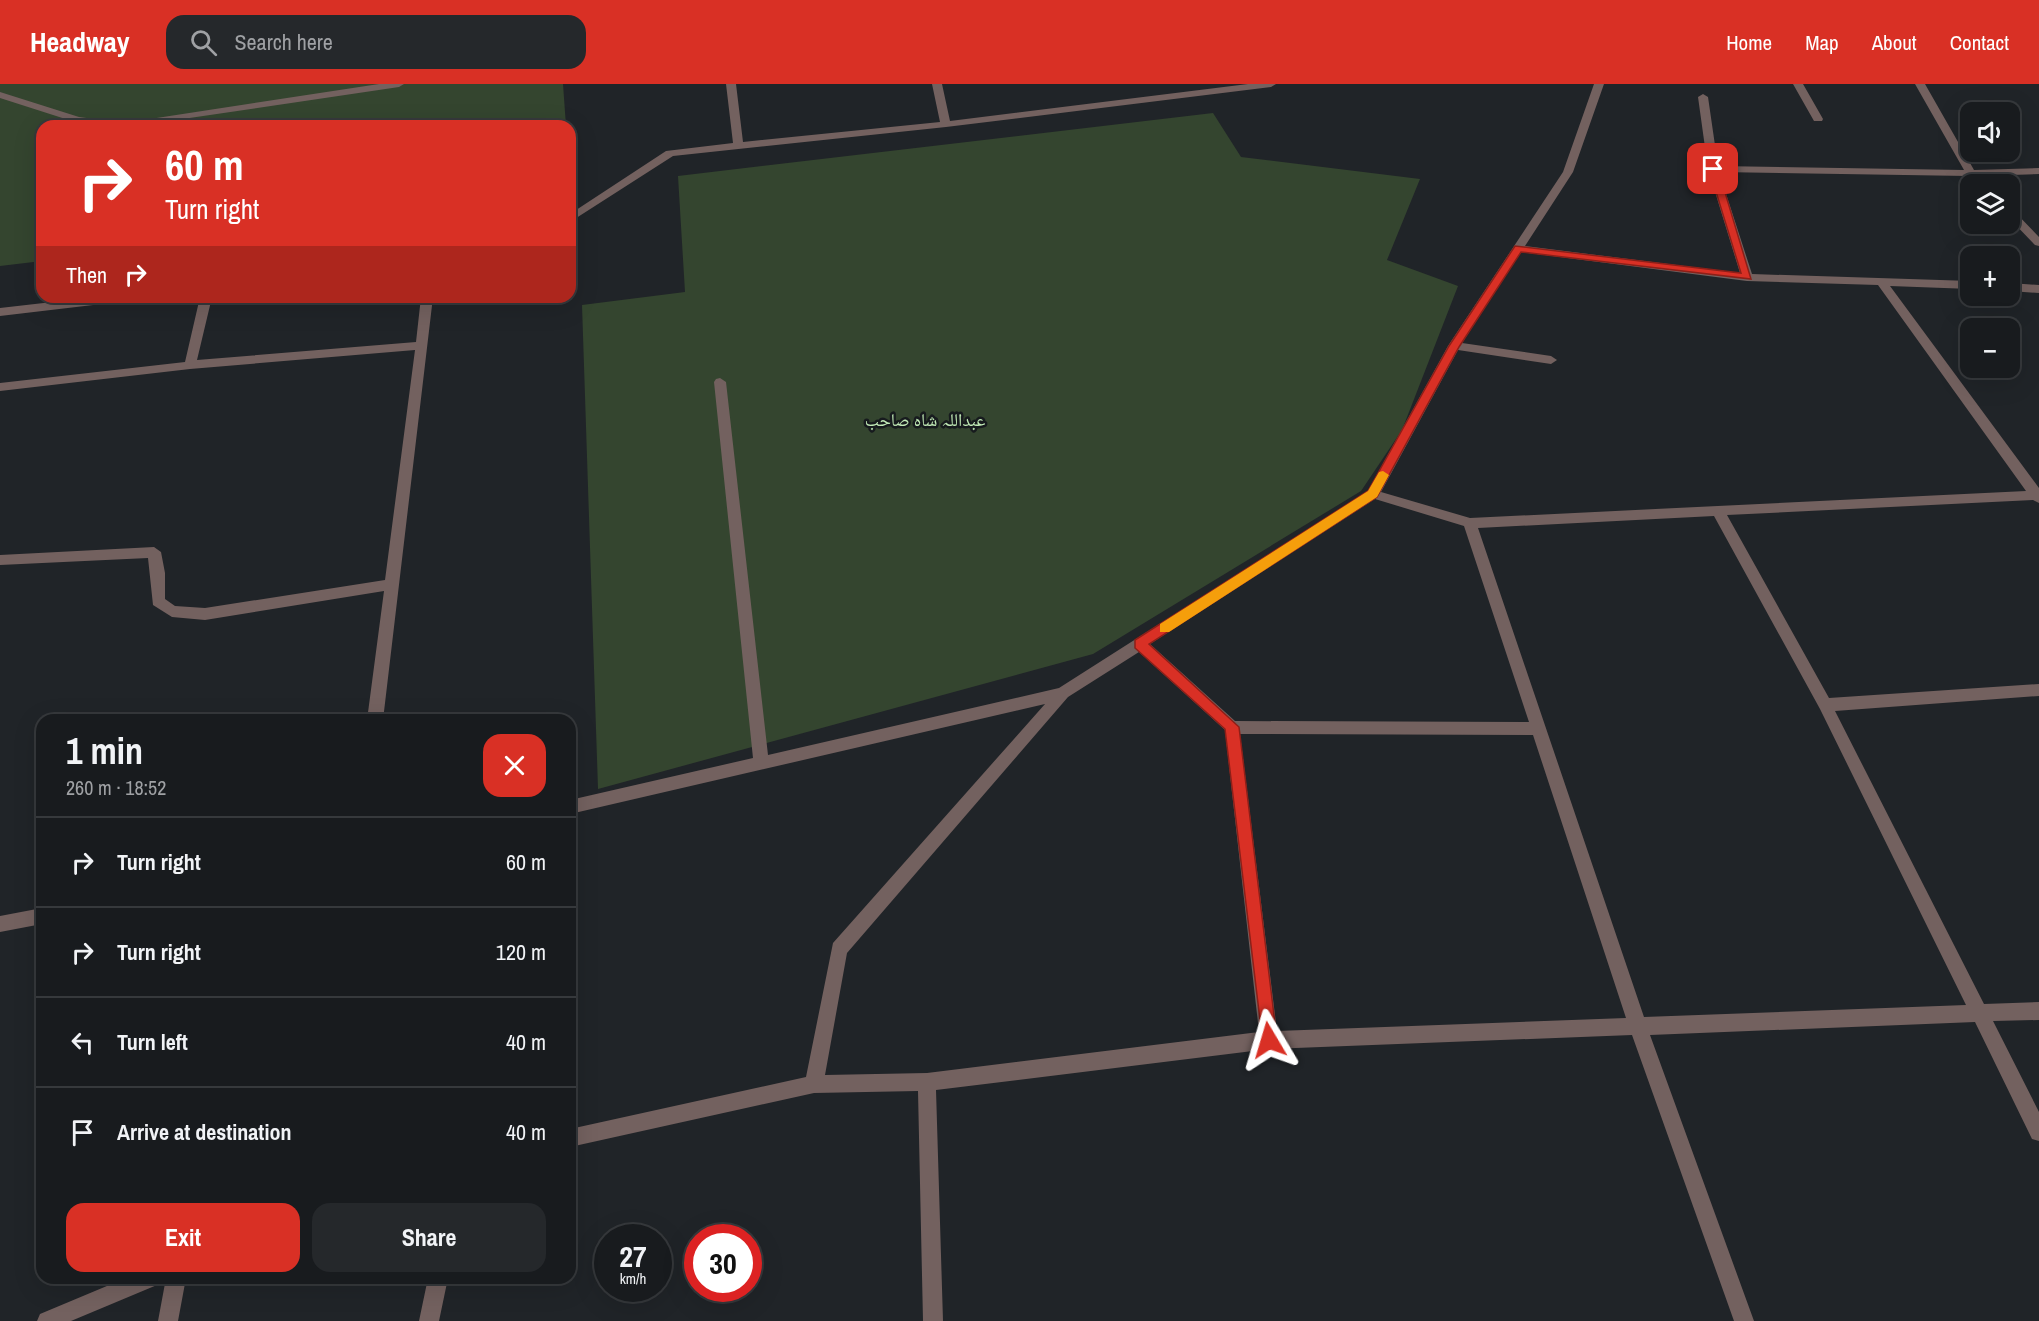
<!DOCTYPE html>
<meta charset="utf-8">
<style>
:root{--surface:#181b1e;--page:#25282b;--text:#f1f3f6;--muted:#9fa1a4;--line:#36393c;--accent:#d93025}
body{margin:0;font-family:"Archivo Narrow","Noto Naskh Arabic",sans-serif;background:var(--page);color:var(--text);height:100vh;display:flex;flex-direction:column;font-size:22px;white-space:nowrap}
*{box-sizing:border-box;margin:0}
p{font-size:20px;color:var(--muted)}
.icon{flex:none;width:33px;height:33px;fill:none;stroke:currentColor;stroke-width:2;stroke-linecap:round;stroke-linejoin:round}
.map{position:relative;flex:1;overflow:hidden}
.drawer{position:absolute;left:36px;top:630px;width:540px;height:570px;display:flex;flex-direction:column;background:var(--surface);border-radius:18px;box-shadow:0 6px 24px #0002,0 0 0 2px var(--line)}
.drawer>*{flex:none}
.hud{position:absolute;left:36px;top:36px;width:540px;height:183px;border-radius:18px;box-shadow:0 6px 24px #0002,0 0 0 2px var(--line);background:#d93025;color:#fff;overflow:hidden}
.buttons{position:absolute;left:1960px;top:18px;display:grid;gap:12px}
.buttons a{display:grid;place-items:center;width:60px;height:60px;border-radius:12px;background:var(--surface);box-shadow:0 6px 24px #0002,0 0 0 2px var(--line);font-size:30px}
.speed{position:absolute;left:594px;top:1140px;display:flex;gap:12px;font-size:30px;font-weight:700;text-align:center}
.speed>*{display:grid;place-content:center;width:78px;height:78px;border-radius:50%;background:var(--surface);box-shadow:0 6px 24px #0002,0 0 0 2px var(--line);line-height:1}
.speed small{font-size:15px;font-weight:400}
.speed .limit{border:9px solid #d22;background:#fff;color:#111}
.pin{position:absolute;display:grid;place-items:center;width:51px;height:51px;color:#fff;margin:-26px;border-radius:12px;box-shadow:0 3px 9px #0006}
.me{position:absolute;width:66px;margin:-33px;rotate:353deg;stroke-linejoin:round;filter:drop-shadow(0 0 4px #0008)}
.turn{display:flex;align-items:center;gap:21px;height:126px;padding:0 30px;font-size:27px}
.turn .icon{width:78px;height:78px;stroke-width:2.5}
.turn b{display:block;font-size:42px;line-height:51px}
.then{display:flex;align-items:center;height:57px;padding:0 30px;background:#0003;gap:12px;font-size:22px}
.round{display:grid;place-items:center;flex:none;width:63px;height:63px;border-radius:18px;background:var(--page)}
.head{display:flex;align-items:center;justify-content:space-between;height:102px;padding:0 30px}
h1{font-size:36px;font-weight:700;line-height:45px}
.action{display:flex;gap:12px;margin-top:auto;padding:12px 30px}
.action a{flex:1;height:69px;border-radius:18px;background:var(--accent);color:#fff;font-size:24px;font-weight:700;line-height:69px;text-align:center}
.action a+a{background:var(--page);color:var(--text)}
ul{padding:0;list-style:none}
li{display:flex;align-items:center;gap:18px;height:90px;padding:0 30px;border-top:2px solid var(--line)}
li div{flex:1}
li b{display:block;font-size:22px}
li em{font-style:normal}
header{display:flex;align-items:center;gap:36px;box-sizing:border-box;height:84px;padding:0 30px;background:var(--accent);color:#fff}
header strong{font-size:28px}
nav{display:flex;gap:33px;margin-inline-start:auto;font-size:21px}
.search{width:420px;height:54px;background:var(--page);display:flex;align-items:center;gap:15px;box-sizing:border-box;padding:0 21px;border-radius:18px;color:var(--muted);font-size:22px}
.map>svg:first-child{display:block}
.green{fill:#34452f}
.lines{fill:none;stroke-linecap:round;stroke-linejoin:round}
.minor{fill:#73615f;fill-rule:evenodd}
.route{fill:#d93025;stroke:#8d1f18;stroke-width:1.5}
.slow{fill:#f59e0b}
.labels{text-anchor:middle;stroke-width:5;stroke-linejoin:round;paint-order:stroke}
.park-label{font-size:18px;fill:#c2ebb7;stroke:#171b1e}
</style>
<header>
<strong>Headway</strong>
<div class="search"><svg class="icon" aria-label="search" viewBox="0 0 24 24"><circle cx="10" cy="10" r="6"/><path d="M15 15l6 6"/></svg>Search here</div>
<nav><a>Home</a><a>Map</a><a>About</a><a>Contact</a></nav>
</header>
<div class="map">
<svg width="2039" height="1237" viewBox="0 0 2039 1237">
<rect width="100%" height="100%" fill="#202428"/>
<path class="green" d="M0,0H563L566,42H42V177L0,182Z
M1213,29L1241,73L1420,95L1387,176L1458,202L1402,346L1361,407L1093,570L598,705L582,221L685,208L678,92Z"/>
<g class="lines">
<path class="minor" d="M379,0H404L399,3L135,42L78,39L0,14V8L79,33L124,39Z
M726,0H736L743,58L940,38L932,0H942L950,37L1248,0H1276L1271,3L946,43L673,72L570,138V130L666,67L733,59Z
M1594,0H1604L1573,88L1525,162L1740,189L1708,85L1698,13L1703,10L1708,13L1718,82L1964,86L1915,0H1925L1974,86L2039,84V90L1980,92L1987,100H1977L1968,92L1719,88L1752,190L1971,197V205L1890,202L2039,404V419L2033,416L1727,431L1829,614L2039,600V612L1835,627L1984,920L2039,918V936L1993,937L2039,1028V1057L2032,1055L1975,938L1650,951L1754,1237H1734L1632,951L1269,965L936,1006L943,1237H923L918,1007L814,1009L570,1063V1045L806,993L833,859L1045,620L570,730V716L753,674L714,298L716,295L720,294L726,298L768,671L1059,604L1368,407L1448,262L1563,88ZM1521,168L1747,197L1878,201L2026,407L1470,434L1381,408L1458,266L1551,280L1557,276L1551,272L1462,259ZM1375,415L1464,442L1529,638L1235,637L1150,560ZM1714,432L1820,625L1966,921L1644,933L1478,444ZM1139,568L1225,646L1259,948L927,989L825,991L847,869L1068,613ZM1240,650L1533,651L1626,934L1277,947Z
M1793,0H1803L1823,35L1822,37H1814Z
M2010,126L2014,127L2039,153V162L2035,161L2010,135Z
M2010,199L2039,201V209L2010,207Z
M96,213H133L127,217L0,232V224Z
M200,213H212L197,276L416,258L421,213H433L383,636H367L384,507L205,536L172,533L153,521L148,474L0,481V471L154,463L161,468L165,489V515L175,522L205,524L385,496L415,266L190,285L0,307V299L185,278Z
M42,824V840L0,848V832Z
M126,1194H160L157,1201L71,1237H37L40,1230Z
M166,1194H186L178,1237H158Z
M428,1194H448L439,1237H419Z"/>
</g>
<path class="route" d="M1713,82L1718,85L1751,195L1521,168L1459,263L1377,413L1149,560L1239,643L1277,956L1274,961L1269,964L1263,961L1225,645L1135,564V556L1368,407L1449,262L1515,162L1741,189L1709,85Z"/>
<path class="slow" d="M1383,387L1389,391L1377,413L1169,548H1160V540L1368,407L1379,388Z"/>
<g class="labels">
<g class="park-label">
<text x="925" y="342">عبداللہ شاہ صاحب</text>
</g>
</g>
</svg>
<div class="buttons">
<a><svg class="icon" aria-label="sound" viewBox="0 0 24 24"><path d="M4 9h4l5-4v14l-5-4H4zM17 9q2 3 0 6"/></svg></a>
<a><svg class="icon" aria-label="layers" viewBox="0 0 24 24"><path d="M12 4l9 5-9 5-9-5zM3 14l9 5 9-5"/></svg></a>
<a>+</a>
<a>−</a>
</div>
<div class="speed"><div>27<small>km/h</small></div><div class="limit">30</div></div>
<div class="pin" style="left:1713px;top:85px;background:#d93025"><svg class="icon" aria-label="arrive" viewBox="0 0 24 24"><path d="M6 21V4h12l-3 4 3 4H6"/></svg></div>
<svg class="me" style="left:1269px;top:956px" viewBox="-20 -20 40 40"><path d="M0-17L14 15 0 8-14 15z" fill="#d93025" stroke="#fff" stroke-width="4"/></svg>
<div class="hud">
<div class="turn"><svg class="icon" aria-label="right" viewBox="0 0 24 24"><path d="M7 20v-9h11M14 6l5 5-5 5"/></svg><div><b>60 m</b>Turn right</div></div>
<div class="then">Then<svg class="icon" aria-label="right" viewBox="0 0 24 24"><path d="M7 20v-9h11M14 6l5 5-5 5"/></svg></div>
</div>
<section class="drawer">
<div class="head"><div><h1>1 min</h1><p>260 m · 18:52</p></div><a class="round" style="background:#d93025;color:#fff"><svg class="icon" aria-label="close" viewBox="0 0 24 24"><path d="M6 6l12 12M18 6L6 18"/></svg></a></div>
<ul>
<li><svg class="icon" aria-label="right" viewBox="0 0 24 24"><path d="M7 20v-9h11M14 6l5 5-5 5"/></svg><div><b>Turn right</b></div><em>60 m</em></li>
<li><svg class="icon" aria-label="right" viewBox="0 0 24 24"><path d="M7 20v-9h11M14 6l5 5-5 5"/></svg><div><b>Turn right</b></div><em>120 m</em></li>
<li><svg class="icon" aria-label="left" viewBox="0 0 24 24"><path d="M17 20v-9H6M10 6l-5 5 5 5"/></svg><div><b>Turn left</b></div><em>40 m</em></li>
<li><svg class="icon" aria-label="arrive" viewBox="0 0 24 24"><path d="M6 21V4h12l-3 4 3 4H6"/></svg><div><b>Arrive at destination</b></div><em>40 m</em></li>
</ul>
<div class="action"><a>Exit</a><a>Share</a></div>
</section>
</div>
